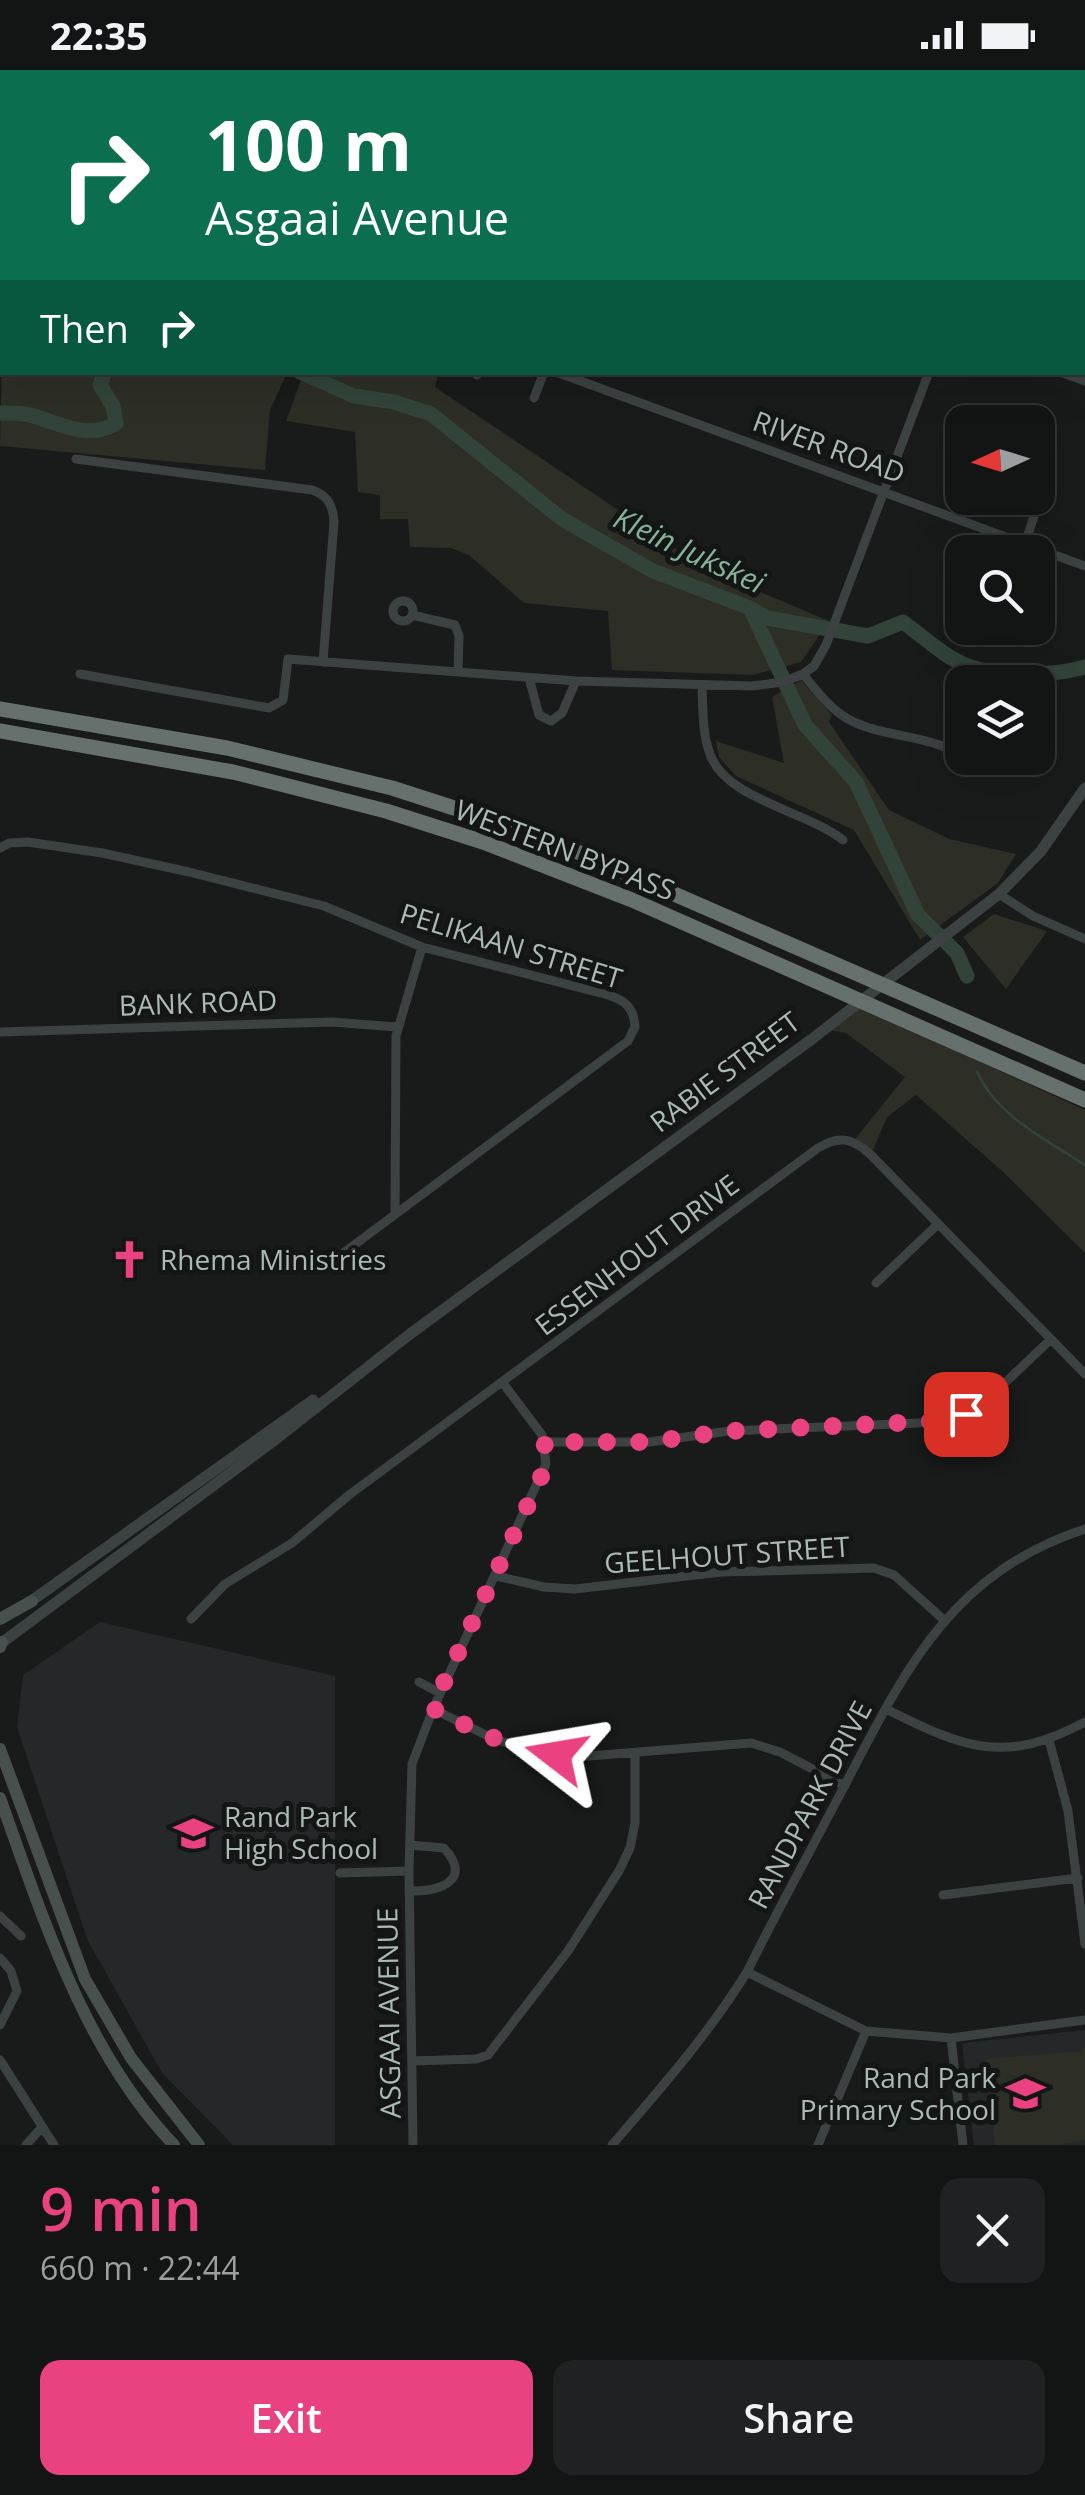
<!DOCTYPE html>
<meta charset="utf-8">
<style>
:root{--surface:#131414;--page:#202122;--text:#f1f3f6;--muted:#9d9ea0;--line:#323334;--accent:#ea4280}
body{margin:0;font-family:"Open Sans",sans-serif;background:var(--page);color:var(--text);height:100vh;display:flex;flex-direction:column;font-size:38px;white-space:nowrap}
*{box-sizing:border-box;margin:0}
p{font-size:32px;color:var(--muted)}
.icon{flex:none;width:55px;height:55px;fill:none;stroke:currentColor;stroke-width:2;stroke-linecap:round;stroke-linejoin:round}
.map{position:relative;height:2075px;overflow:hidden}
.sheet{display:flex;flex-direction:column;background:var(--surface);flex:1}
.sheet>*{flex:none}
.guide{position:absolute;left:0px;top:0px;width:1085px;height:305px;box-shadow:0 10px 40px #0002,0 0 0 2px var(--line);background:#0b6e4f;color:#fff;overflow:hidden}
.needle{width:65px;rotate:266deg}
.controls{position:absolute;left:945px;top:335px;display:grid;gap:20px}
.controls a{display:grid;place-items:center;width:110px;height:110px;border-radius:20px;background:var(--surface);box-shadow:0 10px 40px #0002,0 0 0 2px var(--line);font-size:50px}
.pin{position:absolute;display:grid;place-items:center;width:85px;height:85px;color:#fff;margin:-42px;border-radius:20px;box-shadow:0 5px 15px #0006}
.me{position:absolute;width:110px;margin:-55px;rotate:284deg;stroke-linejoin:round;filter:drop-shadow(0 0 8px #0008)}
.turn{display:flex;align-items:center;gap:35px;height:210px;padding:0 40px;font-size:45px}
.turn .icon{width:130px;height:130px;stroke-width:2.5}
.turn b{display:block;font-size:70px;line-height:85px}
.then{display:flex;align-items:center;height:95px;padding:0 40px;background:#0003;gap:20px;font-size:38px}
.round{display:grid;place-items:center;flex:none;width:105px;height:105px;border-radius:20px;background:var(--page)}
.headline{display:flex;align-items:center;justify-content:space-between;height:170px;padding:0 40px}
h1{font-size:60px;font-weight:600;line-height:75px;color:var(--accent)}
.primary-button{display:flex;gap:20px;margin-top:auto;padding:20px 40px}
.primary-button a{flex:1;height:115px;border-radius:20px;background:var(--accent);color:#fff;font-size:40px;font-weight:600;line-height:115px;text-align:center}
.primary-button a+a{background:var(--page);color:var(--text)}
.status{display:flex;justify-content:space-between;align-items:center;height:70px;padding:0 50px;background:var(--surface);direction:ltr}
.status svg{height:28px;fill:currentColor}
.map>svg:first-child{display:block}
.built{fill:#252828}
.green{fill:#2d2e25}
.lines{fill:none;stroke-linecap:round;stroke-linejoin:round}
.stream{stroke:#32443a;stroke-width:2.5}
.river{stroke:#32443a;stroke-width:15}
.minor{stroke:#3c4241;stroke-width:9}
.tertiary{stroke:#3c4241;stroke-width:11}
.secondary{stroke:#48504e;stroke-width:12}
.motorway{stroke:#66716e;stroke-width:15}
.route{stroke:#ea4280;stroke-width:18;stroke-dasharray:0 32.4}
.labels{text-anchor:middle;stroke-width:10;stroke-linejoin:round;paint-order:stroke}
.street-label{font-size:28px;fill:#acbab5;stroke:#141616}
.poi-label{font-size:28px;fill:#acbab5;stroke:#141616;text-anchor:start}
.water-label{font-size:30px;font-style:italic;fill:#85b399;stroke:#141616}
</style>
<div class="status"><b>22:35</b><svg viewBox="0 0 49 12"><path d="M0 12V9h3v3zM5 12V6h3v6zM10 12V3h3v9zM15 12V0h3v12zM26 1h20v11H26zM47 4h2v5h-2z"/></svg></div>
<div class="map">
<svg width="1085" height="2075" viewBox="0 0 1085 2075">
<rect width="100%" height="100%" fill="#191b1b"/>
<path class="built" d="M100,1552L335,1606V2075H233L162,2003L87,1869L17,1657L23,1605Z
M1085,1960V2075H974L962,1973Z"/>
<path class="green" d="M2,287V302L287,303L270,340L265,400L0,376Z
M304,302L438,303L435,317L706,499L829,551L801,592L753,605L612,600L608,541L524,533L469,485L451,478L410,477L408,449H380V425L358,422L355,362L286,351Z
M801,610L832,645L829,652L889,740L949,769L1016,784L998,813L920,870L854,760L736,706L719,687L716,671L784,693L772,627Z
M994,844L1047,861L1006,919L963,867Z
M852,933L1085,1040V1183L1002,1101L916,1025L887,1047L872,1082L855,1069L905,1007L846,963L824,959Z
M1082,1978H1085V2070L1056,2075H995L986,1989L1082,1981Z"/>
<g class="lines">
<path class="stream" d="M977,1001C995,1045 1047,1070 1085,1095"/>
<path class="river" d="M300,302L354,326L394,332L431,344L562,449L653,501L750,538L767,548L868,566L903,552C924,567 944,587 968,596C1000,608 1053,606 1085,597
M0,343C8,343 16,343 24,344C54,349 86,373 116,353L113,336L100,315L105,302
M750,538L805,655L856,712L918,845L957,883L967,906"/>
<path class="minor" d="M759,0L760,2
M106,2L109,0
M260,2L261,0
M416,2L418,0
M589,2L591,0
M1040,2L1041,0
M0,107L2,104
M0,125L2,128
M1082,126L1085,127
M0,216L2,210
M0,279L2,280
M556,302L1085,496
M1060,302L1085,311
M477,305L478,302
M534,328L544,302
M76,389L312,420C328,425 333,436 334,452L323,592
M1025,474L1034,446L1031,428
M393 541a10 10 0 1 1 20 0a10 10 0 1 1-20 0Z
M412,545L455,555L459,566L458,602
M80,604L269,638L283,630L288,589L576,611L753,616L783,612L803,604L814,596L826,575L929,302
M803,604C816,620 830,639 848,649C884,669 930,663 962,687
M529,608L539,645L551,651L562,643L576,611
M702,615C703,638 702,663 710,684C725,729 807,741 843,770
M0,778L9,773L28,772L102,783L189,802L324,836L422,877L608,925C625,930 634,938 635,957L628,971L342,1184
M999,824L1033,846L1085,869
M0,962L332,952L397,957
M395,1142L396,966L422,877
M876,1213L938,1154
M545,1372H649L729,1361L919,1353L955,1348L987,1330L1050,1270
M496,1506L544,1517L575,1519L721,1502L874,1498L894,1505L944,1550
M191,1549L225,1514L292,1473L349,1425L818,1078C839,1065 852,1068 870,1084L1085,1304
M419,1612L440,1623
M433,1639L490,1667L530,1681L555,1685L589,1686L751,1673L780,1682L845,1716
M886,1639C962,1677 1004,1696 1085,1652
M1049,1670L1068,1741L1085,1874
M340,1803L409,1801
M409,1821C438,1822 474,1811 444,1778L410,1775
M943,1825L1078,1808
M0,1846L21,1866
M0,1888L11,1901L17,1921L0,1955
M747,1902L866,1961L951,1968L1085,1950
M951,1968L963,2075
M0,1990L54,2075
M412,1991L476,1989L488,1985L568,1881L619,1801L630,1778L635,1753V1683
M26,2075L42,2057
M413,2075L409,1801L412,1694L433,1639L546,1394L542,1365L503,1313
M612,2075C661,2018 707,1966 747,1902C775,1845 806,1789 836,1732C900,1611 944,1505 1085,1459
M818,2075L866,1961"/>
<path class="tertiary" d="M27,1534L313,1330
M0,1574L276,1369L410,1264L812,969L999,824L1041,781L1085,718"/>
<path class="secondary" d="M0,1549L32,1531
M0,1577L2,1572
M0,1679L85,1909L131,1988L199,2075
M0,1728C43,1848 84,1981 174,2075"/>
<path class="motorway" d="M0,639L227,678L392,718L485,748L580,783L1085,1003
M0,661L233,702L386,741L483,772L632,830L1085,1030"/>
</g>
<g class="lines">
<path class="route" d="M556,1685C511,1679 472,1659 432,1638L542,1405L545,1372H649L729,1361L939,1351L966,1344"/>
</g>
<defs>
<symbol id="church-bare" viewBox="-9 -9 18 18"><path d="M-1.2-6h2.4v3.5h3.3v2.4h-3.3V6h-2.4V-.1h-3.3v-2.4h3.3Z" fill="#ea4280" stroke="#141616" stroke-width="2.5" paint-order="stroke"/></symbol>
<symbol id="school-bare" viewBox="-9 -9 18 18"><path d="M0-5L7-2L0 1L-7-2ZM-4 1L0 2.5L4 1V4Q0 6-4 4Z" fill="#ea4280" stroke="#141616" stroke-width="2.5" paint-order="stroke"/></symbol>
</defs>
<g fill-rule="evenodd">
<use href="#church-bare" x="102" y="1162" width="55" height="55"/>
<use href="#school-bare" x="166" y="1736" width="55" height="55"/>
<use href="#school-bare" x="998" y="1996" width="55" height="55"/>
</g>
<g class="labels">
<g class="street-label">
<text transform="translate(829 377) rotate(20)" y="10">RIVER ROAD</text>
<text transform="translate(565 780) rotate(21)" y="10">WESTERN BYPASS</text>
<text transform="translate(511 876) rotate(17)" y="10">PELIKAAN STREET</text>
<text transform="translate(198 933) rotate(-2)" y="10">BANK ROAD</text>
<text transform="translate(725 1002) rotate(-37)" y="10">RABIE STREET</text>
<text transform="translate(637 1185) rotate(-37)" y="10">ESSENHOUT DRIVE</text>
<text transform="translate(727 1485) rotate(-4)" y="10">GEELHOUT STREET</text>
<text transform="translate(810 1735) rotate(-62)" y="10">RANDPARK DRIVE</text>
<text transform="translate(389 1943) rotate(-91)" y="10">ASGAAI AVENUE</text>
</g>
<g class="poi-label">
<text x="160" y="1200">Rhema Ministries</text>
<text x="224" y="1757">Rand Park<tspan x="224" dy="32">High School</tspan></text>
<text x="996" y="2018" text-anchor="end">Rand Park<tspan x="996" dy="32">Primary School</tspan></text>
</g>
<g class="water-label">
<text transform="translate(689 481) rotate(25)" y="10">Klein Jukskei</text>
</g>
</g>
</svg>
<div class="controls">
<a><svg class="needle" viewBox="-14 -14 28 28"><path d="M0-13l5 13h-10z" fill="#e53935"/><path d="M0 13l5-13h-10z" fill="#9d9ea0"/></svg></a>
<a><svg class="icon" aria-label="search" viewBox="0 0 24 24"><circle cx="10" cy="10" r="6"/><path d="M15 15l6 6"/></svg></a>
<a><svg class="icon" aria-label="layers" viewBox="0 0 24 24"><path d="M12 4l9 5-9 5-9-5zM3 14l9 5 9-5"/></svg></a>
</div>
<div class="pin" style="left:966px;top:1344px;background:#d93025"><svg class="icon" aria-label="arrive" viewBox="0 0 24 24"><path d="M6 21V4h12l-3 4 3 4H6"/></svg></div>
<svg class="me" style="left:556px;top:1685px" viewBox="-20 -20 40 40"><path d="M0-17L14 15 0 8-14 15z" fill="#ea4280" stroke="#fff" stroke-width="4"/></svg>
<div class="guide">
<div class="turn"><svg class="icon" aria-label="right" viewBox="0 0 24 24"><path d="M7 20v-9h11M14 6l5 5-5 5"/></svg><div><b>100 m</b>Asgaai Avenue</div></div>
<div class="then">Then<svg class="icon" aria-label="right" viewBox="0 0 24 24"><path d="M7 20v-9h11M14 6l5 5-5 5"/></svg></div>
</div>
</div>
<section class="sheet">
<div class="headline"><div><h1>9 min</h1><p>660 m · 22:44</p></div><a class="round"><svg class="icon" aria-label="close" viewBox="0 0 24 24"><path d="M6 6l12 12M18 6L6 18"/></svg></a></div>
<div class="primary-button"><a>Exit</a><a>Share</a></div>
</section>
